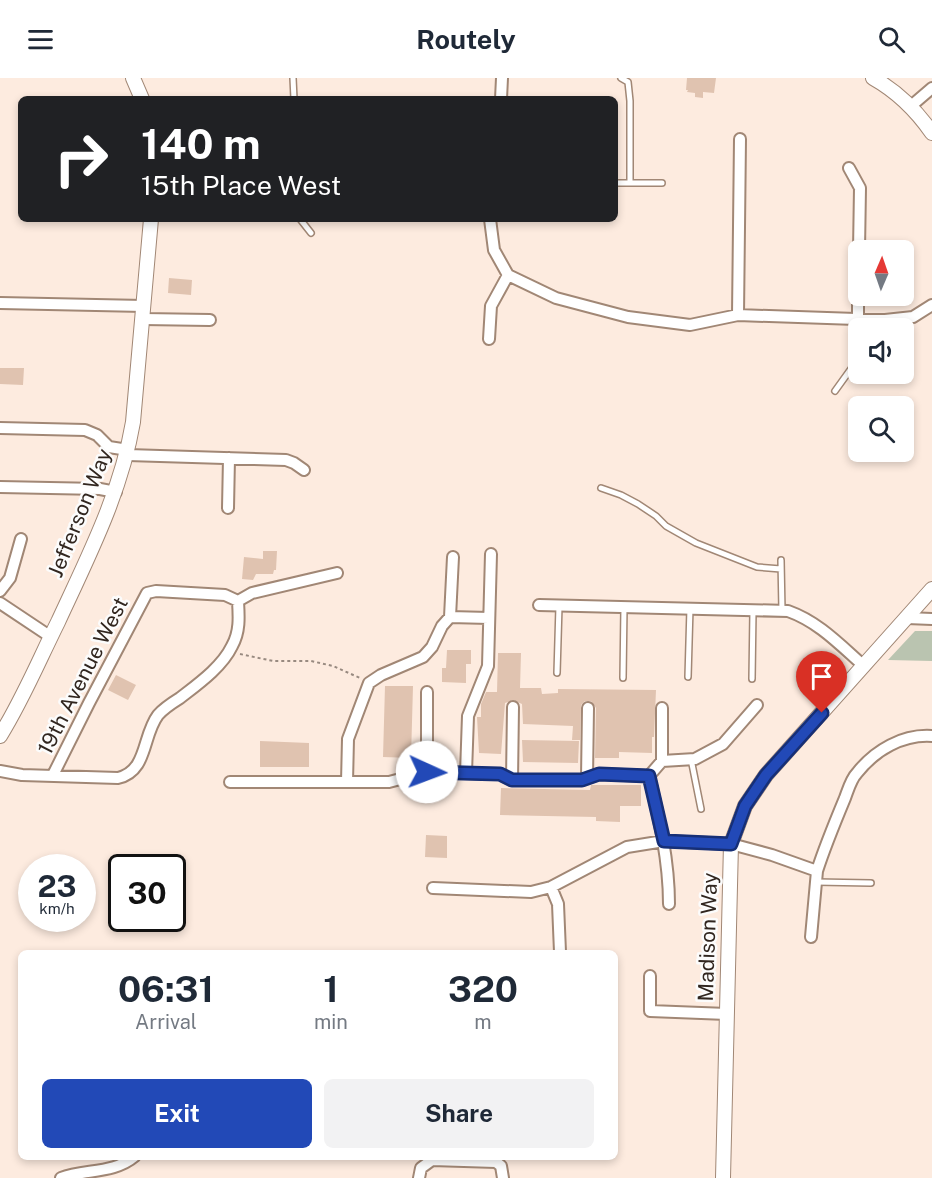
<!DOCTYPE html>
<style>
:root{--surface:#fff;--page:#f2f2f3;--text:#1f2937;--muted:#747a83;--accent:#2249b7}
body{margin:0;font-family:"Public Sans",sans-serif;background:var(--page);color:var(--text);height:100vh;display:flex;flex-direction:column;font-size:22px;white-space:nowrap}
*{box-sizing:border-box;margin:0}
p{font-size:20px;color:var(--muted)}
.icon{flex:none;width:33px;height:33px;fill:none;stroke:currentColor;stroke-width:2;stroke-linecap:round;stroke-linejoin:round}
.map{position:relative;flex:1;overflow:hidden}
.details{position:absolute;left:18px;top:872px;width:600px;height:210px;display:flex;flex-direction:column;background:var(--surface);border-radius:9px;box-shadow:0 3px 9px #0003}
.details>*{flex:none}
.hud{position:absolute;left:18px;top:18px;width:600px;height:126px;border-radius:9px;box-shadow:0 3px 9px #0003;background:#202124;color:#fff;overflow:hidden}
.needle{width:39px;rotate:2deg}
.tools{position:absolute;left:848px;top:162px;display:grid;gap:12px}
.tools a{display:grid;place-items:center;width:66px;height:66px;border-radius:9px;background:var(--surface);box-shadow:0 3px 9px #0003;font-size:30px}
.speed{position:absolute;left:18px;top:776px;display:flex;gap:12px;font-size:30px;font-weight:700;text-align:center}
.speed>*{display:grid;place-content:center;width:78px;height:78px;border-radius:50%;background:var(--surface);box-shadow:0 3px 9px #0003;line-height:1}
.speed small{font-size:15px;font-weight:400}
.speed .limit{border:3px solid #111;border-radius:9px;background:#fff;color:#111}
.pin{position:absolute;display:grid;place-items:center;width:51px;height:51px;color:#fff;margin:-62px -26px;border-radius:50% 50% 50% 0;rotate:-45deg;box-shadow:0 0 6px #0007}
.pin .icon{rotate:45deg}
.me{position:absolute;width:66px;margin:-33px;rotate:92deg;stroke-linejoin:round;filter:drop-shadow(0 0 4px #0008)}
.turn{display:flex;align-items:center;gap:21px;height:126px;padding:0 24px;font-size:27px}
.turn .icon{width:78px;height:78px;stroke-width:2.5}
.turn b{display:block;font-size:42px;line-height:51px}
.eta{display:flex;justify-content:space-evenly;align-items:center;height:102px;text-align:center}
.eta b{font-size:36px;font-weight:700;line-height:42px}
.cta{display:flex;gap:12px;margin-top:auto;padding:12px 24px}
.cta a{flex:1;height:69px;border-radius:9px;background:var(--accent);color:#fff;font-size:24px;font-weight:700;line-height:69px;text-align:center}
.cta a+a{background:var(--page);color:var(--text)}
header{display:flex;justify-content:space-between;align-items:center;height:78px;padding:0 24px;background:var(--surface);font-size:27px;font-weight:700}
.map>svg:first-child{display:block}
.green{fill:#bac4b0}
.building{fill:#e0c3b0}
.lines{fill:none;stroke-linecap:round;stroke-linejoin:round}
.service-casing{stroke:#a18775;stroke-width:8}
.minor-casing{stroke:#a18775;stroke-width:14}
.tertiary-casing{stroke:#a18775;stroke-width:16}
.path{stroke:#988a80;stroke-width:2;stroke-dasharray:3 3;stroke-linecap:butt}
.service{stroke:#fff;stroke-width:5}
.minor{stroke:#fff;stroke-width:10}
.tertiary{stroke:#fff;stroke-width:14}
.route-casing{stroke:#162f77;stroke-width:15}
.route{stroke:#2249b7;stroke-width:10}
.labels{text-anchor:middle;stroke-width:5;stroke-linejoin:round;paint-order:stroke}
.street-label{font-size:21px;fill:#31261f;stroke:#fcfcfc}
</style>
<header><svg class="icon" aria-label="menu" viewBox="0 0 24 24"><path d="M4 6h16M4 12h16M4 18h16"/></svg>Routely<svg class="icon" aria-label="search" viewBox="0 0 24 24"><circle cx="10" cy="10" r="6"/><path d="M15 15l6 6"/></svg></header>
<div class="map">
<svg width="932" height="1100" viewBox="0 0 932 1100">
<rect width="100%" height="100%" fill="#fdebdf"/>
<path class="green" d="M915,553H932V583L888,582Z"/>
<path class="building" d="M687,0H716L714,15L703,14V20L695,19V15L687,14L688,12H686Z
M169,200L192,202L191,217L168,215Z
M0,290H24L23,307L0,306Z
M263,473H277L276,492H274L273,496H256L253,502L242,501L244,479L263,481Z
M447,572H471V586H466V605L442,604V590H446Z
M498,575H521L520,610H541L542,616L558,615V611L656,612L654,659H652V675L619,674V680H595L596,630L591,623H585L581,627L580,662H572L573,648L523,646L522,626L513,622L505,625L501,676L479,675L477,639H481V626L486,614H497Z
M116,597L136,607L128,622L108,612Z
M385,608H413L411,680L383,679Z
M522,662L579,663L578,685L523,684Z
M260,663L309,665V689H260Z
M591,707H641V728H620V744L596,743V739L500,737L501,710L590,712Z
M426,757L447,758V780L425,779Z"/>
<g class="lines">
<defs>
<path id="service" d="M293,0L294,21
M621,0L628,4L630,23V105
M615,105H662
M300,141L311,155
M835,313L858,281
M601,410L621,417L638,426L656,438L666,448L696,465L757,489L781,491
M781,482L782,533
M557,595L559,528
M688,599L690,530
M623,600L624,529
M752,601L753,533
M691,681L701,731
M816,804L871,805"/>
<path id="minor" d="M501,21L502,0
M911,28L932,10
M849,90L860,110L859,172
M490,141L494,172L508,197
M508,197L556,220L628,239L690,247L738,237L885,242L913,239L932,227
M0,225L144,228
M738,237L740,61
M143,241L210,242
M858,242V218
M489,261L491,228L508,197
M0,350L85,352L97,357L109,369L128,372
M128,377L286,382L294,385L304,392
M0,409L100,411L116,414
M228,430L229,380
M0,513L10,500L21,461
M0,525L51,559
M539,527L788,533C819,544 840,567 864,588
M450,539L489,540
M907,540L932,541
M662,683V630
M0,693L22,697L118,700C148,693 142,658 158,637C164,630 172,625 180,620C198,606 222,589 232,568C240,554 239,539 238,523
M427,694V614
M466,695L468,638L488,588L491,476
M53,697L89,625L147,515L156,513L225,517L238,523L252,515L337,495
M649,698C659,740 669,782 669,826
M587,700L588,630
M512,702L513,629
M230,704H389L427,694L500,696L512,702H582L599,696L649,698L662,683L695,681L723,666L757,627
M347,704L348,661L369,605L381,597L423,579L432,569L442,548L450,539L453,479
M551,809L558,826L560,874
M433,810L531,814L551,809L627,769L664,763L731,766L772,777L817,793C825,768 835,744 845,720C848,712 851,701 857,695C875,672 903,656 932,658
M811,859L817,793
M650,898V933L727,936
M61,1100C85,1091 114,1096 135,1078
M419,1100L421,1090L432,1082L496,1084L501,1088L503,1100"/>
<path id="tertiary" d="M133,0L142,21
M873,0C898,14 916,32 932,55
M0,658C23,621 39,582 58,544C88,479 121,415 133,344L151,141
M723,1100L731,766L745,728L766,697L932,511"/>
</defs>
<use href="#service" class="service-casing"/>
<use href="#minor" class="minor-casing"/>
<use href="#tertiary" class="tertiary-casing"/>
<path class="path" d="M240,576L273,583H311L333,588L360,600"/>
<use href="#service" class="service"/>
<use href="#minor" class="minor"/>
<use href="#tertiary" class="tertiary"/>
</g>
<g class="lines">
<defs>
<path id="route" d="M427,694L500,696L512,702H582L599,696L649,698L664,763L731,766L745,728L766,697L822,635"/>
</defs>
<use href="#route" class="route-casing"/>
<use href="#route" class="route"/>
</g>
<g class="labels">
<g class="street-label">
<text transform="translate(80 435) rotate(-68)" y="7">Jefferson Way</text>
<text transform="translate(83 598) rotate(-63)" y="7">19th Avenue West</text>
<text transform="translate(708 859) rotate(-88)" y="7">Madison Way</text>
</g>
</g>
</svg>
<div class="tools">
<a><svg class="needle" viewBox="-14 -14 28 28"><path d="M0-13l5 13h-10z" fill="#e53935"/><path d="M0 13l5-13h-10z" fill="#747a83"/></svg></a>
<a><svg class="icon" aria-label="sound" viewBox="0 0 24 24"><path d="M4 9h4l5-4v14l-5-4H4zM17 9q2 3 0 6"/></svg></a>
<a><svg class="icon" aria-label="search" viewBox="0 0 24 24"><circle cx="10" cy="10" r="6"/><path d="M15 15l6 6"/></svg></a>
</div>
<div class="speed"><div>23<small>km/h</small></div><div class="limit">30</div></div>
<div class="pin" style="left:822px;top:635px;background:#d93025"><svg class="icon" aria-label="arrive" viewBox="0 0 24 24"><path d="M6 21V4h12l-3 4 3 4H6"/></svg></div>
<svg class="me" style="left:427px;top:694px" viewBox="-20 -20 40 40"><circle r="19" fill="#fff"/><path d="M0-13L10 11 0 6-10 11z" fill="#2249b7"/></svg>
<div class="hud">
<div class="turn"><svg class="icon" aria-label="right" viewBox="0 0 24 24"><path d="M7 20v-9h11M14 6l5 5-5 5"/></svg><div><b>140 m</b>15th Place West</div></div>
</div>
<section class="details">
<div class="eta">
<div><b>06:31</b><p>Arrival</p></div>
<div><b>1</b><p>min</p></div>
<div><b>320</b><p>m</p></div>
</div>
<div class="cta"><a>Exit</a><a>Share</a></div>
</section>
</div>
